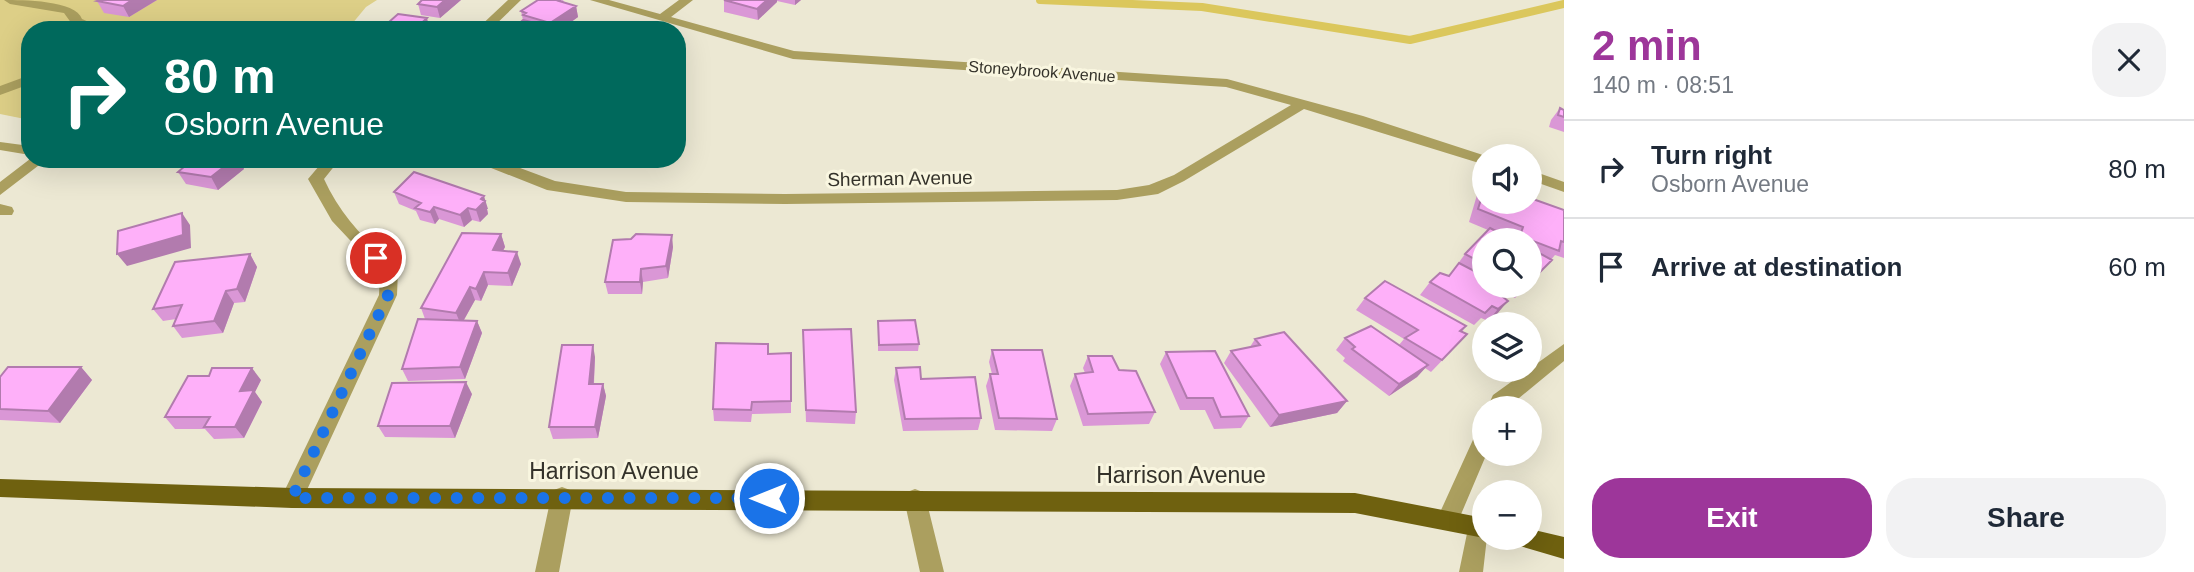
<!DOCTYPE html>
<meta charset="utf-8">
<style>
:root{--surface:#fff;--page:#f2f2f3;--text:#1f2937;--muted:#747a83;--line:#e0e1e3;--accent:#9d369a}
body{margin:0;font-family:Helvetica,sans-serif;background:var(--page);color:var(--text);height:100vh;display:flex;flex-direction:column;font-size:26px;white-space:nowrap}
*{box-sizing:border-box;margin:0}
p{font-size:23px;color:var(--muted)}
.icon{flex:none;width:38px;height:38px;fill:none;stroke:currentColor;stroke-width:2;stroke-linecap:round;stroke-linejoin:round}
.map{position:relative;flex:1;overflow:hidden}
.side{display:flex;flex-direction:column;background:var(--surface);width:630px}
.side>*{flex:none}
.hud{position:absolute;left:21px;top:21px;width:665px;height:147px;border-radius:28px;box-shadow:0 7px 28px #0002;background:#00695c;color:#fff;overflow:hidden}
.fabs{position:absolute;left:1472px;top:144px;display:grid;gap:14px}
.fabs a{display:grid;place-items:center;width:70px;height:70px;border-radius:50%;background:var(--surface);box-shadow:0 7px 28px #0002;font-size:35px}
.pin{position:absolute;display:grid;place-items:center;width:60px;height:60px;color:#fff;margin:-30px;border:4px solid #fff;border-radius:50%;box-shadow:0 2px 7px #0007}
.me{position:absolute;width:77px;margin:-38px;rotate:270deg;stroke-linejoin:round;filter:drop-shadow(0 0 5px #0008)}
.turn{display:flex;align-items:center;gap:24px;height:147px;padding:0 28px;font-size:32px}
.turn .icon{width:91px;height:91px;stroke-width:2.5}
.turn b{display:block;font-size:49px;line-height:60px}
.round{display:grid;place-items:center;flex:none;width:74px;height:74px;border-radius:28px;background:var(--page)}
.headline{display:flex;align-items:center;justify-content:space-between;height:119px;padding:0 28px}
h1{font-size:42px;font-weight:700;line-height:52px;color:var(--accent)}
.action{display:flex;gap:14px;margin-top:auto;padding:14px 28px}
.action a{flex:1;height:80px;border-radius:28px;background:var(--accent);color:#fff;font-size:28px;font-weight:700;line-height:80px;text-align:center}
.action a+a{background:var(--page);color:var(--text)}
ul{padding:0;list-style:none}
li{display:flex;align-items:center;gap:21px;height:98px;padding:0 28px;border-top:2px solid var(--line)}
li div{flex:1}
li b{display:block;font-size:26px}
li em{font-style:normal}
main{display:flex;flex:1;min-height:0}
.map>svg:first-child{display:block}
.green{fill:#ddcf87}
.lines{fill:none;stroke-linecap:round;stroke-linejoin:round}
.stream{stroke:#dbc75c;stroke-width:8}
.minor{fill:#ab9f5f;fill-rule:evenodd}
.major{fill:#6f610f;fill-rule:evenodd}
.wall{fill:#da97d6}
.shaded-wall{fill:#b27bae}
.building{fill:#feb0f9;stroke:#b27bae;stroke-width:2}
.route{stroke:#1a73e8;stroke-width:12;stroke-dasharray:0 21.6}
.labels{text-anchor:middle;stroke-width:6;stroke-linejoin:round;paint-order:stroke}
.far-street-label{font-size:16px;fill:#34322a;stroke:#f9f6e0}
.street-label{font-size:19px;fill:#34322a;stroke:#f9f6e0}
.near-street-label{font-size:23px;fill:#34322a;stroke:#f9f6e0}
</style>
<main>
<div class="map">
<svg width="1564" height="572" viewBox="0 0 1564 572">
<rect width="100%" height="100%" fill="#ece8d3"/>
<path class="green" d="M0,0H377L366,7L347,30H30V120L0,114Z"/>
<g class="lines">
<path class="stream" d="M1040,0L1202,7L1410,40L1564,4"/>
<path class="minor" d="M4,0C22,0 76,0 82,19L107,30H89L72,24L64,13L10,4Z
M508,0H521L490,30H476Z
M590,0H609L660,14L679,0H693L671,17L794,51L1227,79L1363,116L1486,156H1484V165L1479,163L1304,109L1184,181L1158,194L1117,200L785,204L626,202L547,190L476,162L474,159H496L555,181L626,192L785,194L1117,190L1149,185L1174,175L1291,105L1226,87L793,59Z
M116,25L122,29L109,30Z
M30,75V84L0,95V86Z
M0,142L30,146V155L0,150Z
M30,159H47L0,195V182Z
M325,159H340L324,179C340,215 366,241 395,266L398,270L397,295L300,505L292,508L284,505L281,498L379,295L380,272L332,221L308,179Z
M1530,170L1564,182V192L1530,180Z
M0,204L12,207L14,211L12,215H0Z
M1564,344V361L1507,408H1487L1493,395Z
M1484,428V453H1487L1459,519L1456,526L1448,529L1440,526L1437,519L1477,431Z
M562,487L570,490L573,497L559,572H535L551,497L554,490Z
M915,489L923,492L926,499L944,572H920L904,499L907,492Z
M1478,516L1484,518V537H1487L1483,572H1459L1470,519Z"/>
<path class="major" d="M0,479L292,488L1355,493L1484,518V537H1486L1484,538L1355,513L292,508L0,497Z
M1530,529L1564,537V559L1513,544L1510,537H1530Z"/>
</g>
<path class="wall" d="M100,0H157L129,17L104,13L97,1Z
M461,0L440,18L421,15L418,4Z
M563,0L564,2L576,6L578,17L560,30L523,20L521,11Z
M724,0H801L795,5L777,1V2L758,20L724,12Z
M1560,108L1564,110V132L1549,127L1551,120Z
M243,167L244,169L218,190L186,184L178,172Z
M1484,185V201L1564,210V258L1555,255L1530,284V240H1484V285H1528L1515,298L1507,294L1504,298L1497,314L1488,321L1481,318L1474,325L1420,295L1430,282L1449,276L1465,254L1488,230L1469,222L1477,195Z
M394,192L488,209H487L488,214L480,222L472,220L464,227L439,219L435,224L420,220L416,211L399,204Z
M501,234L505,247L503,251L521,264L512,286L488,285L481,301L475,300L464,320L477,321L482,333L465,379L408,381L402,369L425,319L421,308Z
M673,247L668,278L643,282L642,294H608L605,282Z
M250,254L257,267L245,302L234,303L223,333L182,338L173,326L176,319L163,321L153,309Z
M1365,298L1466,326L1462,332L1456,346L1431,372L1425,368L1417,377L1389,396L1343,361L1345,358L1336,350L1345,338L1399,345L1404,339L1356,310Z
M878,321L919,344L918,351H878Z
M803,330L856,412L855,424L806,422Z
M1255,339L1347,401L1337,413L1270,427L1224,363L1231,351L1250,347Z
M992,350L1057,419L1052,431L995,430L986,386L990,374H992L989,362Z
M1166,352L1249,416L1241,428L1214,429L1205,410H1180L1160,364Z
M791,353V413L752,414L751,422L714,421L713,409L768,354Z
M1088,356L1119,370L1155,412L1149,424L1083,426L1070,386L1075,374L1085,373L1083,368Z
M595,357L594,384H603L606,396L598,438L553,439L549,427Z
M81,367L92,380L60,423L0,420V377Z
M896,368L921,379L981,418L978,430L903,431L894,380Z
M261,380L255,392L262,402L244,438L214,439L205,429H175L165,417Z
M472,394L455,438L385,437L378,426Z"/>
<path class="shaded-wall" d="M132,0H157L129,17L123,6Z
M445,0H461L440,18L437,7Z
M767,0H777V2L758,20L757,9Z
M795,0H801L795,5Z
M576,6L578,17L560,30H551L550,23Z
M427,18L430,30H414Z
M234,159H251L243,167L244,169L218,190L211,177Z
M484,196L488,209H487L488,214L480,222L476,210L481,199Z
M434,207L439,219L435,224L430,212Z
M468,208L472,220L464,227L460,215Z
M182,213L190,225L191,248L127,266L117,254Z
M501,234L505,247L497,262L493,250Z
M672,235L673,247L668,278L666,266Z
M517,252L521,264L512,286L508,273Z
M250,254L257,267L245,302L237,289Z
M641,269L643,282L642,294L640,282Z
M484,272L488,285L481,301L476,289Z
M470,287L475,300L461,325L456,313Z
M226,291L234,303L223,333L214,321Z
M1508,301L1497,314L1488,321L1498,309Z
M477,321L482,333L465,379L460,367Z
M593,345L595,357L593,396L589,384Z
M1428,365L1417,377L1389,396L1399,384Z
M81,367L92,380L60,423L48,411Z
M252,368L261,380L255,392L262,402L244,438L235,427L240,391Z
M466,382L472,394L455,438L450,426Z
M603,384L606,396L598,438L595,427Z
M1347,401L1337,413L1270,427L1279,415Z"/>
<path class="building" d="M100,0H132L123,6L97,1Z
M422,0H445L437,7L418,4Z
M538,0H561L559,1L576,6L550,23L523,15L526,13L521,11Z
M724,0H767L757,9Z
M398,14L427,18L414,30H380Z
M523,20L554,28L551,30H511Z
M585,24L605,29L578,30Z
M611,27L621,30H608Z
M1560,108L1564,110V117L1558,115Z
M193,159H234L211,177L178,172Z
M414,172L484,196L481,199L485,201L476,210L468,208L460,215L434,207L430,212L415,208L421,203L394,192Z
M1484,190V201H1530V198L1564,210V242L1561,241L1559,251L1520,236L1523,227L1478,209Z
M182,213L183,235L117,254L118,231Z
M1490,228L1513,240H1484V264L1465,254Z
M462,233L501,234L493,250L517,252L508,273L484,272L476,289L470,287L456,313L421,308Z
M636,234L672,235L666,266L641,269L640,282H605L613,240L631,239Z
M1530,248L1552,260L1530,282Z
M250,254L237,289L226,291L214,321L173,326L182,305L153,309L175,262Z
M1459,263L1484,276V285H1501L1511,290L1503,297L1508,301L1498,309L1492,306L1485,313L1430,282L1440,273L1449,276Z
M1385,281L1466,326L1460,331L1467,334L1442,360L1405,338L1418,330L1365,298Z
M418,319L477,321L460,367L402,369Z
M915,320L919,344L879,345L878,321Z
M1371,326L1428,365L1399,384L1352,349L1355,347L1345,338Z
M851,329L856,412L806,410L803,330Z
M1284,332L1347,401L1279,415L1231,351L1260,345L1255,339Z
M716,343L768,344V354L791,353V401L752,402L751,410L713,409Z
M562,345H593L589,384H603L595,427H549Z
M992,350H1042L1057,419L999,418L990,374H998Z
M1215,351L1249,416L1221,417L1213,398H1187L1166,352Z
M1088,356H1112L1119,370L1136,371L1155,412L1088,414L1075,374L1093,372Z
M8,367H81L48,411L0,409V377Z
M920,367L921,379L975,377L981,418L905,419L896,368Z
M212,368H252L240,391L254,390L235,427H204L210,417H165L188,376H209Z
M466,382L450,426H378L392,383Z"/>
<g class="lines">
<path class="route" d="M376,258L389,270L388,295L292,498H769"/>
</g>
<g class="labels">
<g class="far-street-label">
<text transform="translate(1042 71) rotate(4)" y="6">Stoneybrook Avenue</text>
</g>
<g class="street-label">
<text transform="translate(900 178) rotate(-1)" y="7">Sherman Avenue</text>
</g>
<g class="near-street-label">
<text x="614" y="479">Harrison Avenue</text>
<text x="1181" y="483">Harrison Avenue</text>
</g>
</g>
</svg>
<div class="fabs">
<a><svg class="icon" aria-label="sound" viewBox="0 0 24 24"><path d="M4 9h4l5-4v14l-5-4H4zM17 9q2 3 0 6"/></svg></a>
<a><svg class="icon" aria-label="search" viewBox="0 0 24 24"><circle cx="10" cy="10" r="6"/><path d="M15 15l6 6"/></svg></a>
<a><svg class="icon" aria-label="layers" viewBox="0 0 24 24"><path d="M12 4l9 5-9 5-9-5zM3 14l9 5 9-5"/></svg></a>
<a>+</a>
<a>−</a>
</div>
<div class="pin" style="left:376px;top:258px;background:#d93025"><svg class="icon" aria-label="arrive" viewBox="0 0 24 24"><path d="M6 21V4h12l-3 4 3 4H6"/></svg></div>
<svg class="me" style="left:769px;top:498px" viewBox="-20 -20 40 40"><circle r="17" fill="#1a73e8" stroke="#fff" stroke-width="3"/><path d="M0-11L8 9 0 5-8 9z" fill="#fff"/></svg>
<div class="hud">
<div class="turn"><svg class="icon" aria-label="right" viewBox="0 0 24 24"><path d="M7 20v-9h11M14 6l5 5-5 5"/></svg><div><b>80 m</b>Osborn Avenue</div></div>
</div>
</div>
<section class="side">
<div class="headline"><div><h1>2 min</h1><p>140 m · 08:51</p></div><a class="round"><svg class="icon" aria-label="close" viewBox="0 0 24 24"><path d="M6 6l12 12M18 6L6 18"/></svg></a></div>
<ul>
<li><svg class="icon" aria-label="right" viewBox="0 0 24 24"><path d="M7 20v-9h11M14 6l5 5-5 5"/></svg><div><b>Turn right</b><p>Osborn Avenue</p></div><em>80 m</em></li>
<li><svg class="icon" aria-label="arrive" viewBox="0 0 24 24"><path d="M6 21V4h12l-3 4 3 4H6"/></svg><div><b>Arrive at destination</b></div><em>60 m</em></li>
</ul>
<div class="action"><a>Exit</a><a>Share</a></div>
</section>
</main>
